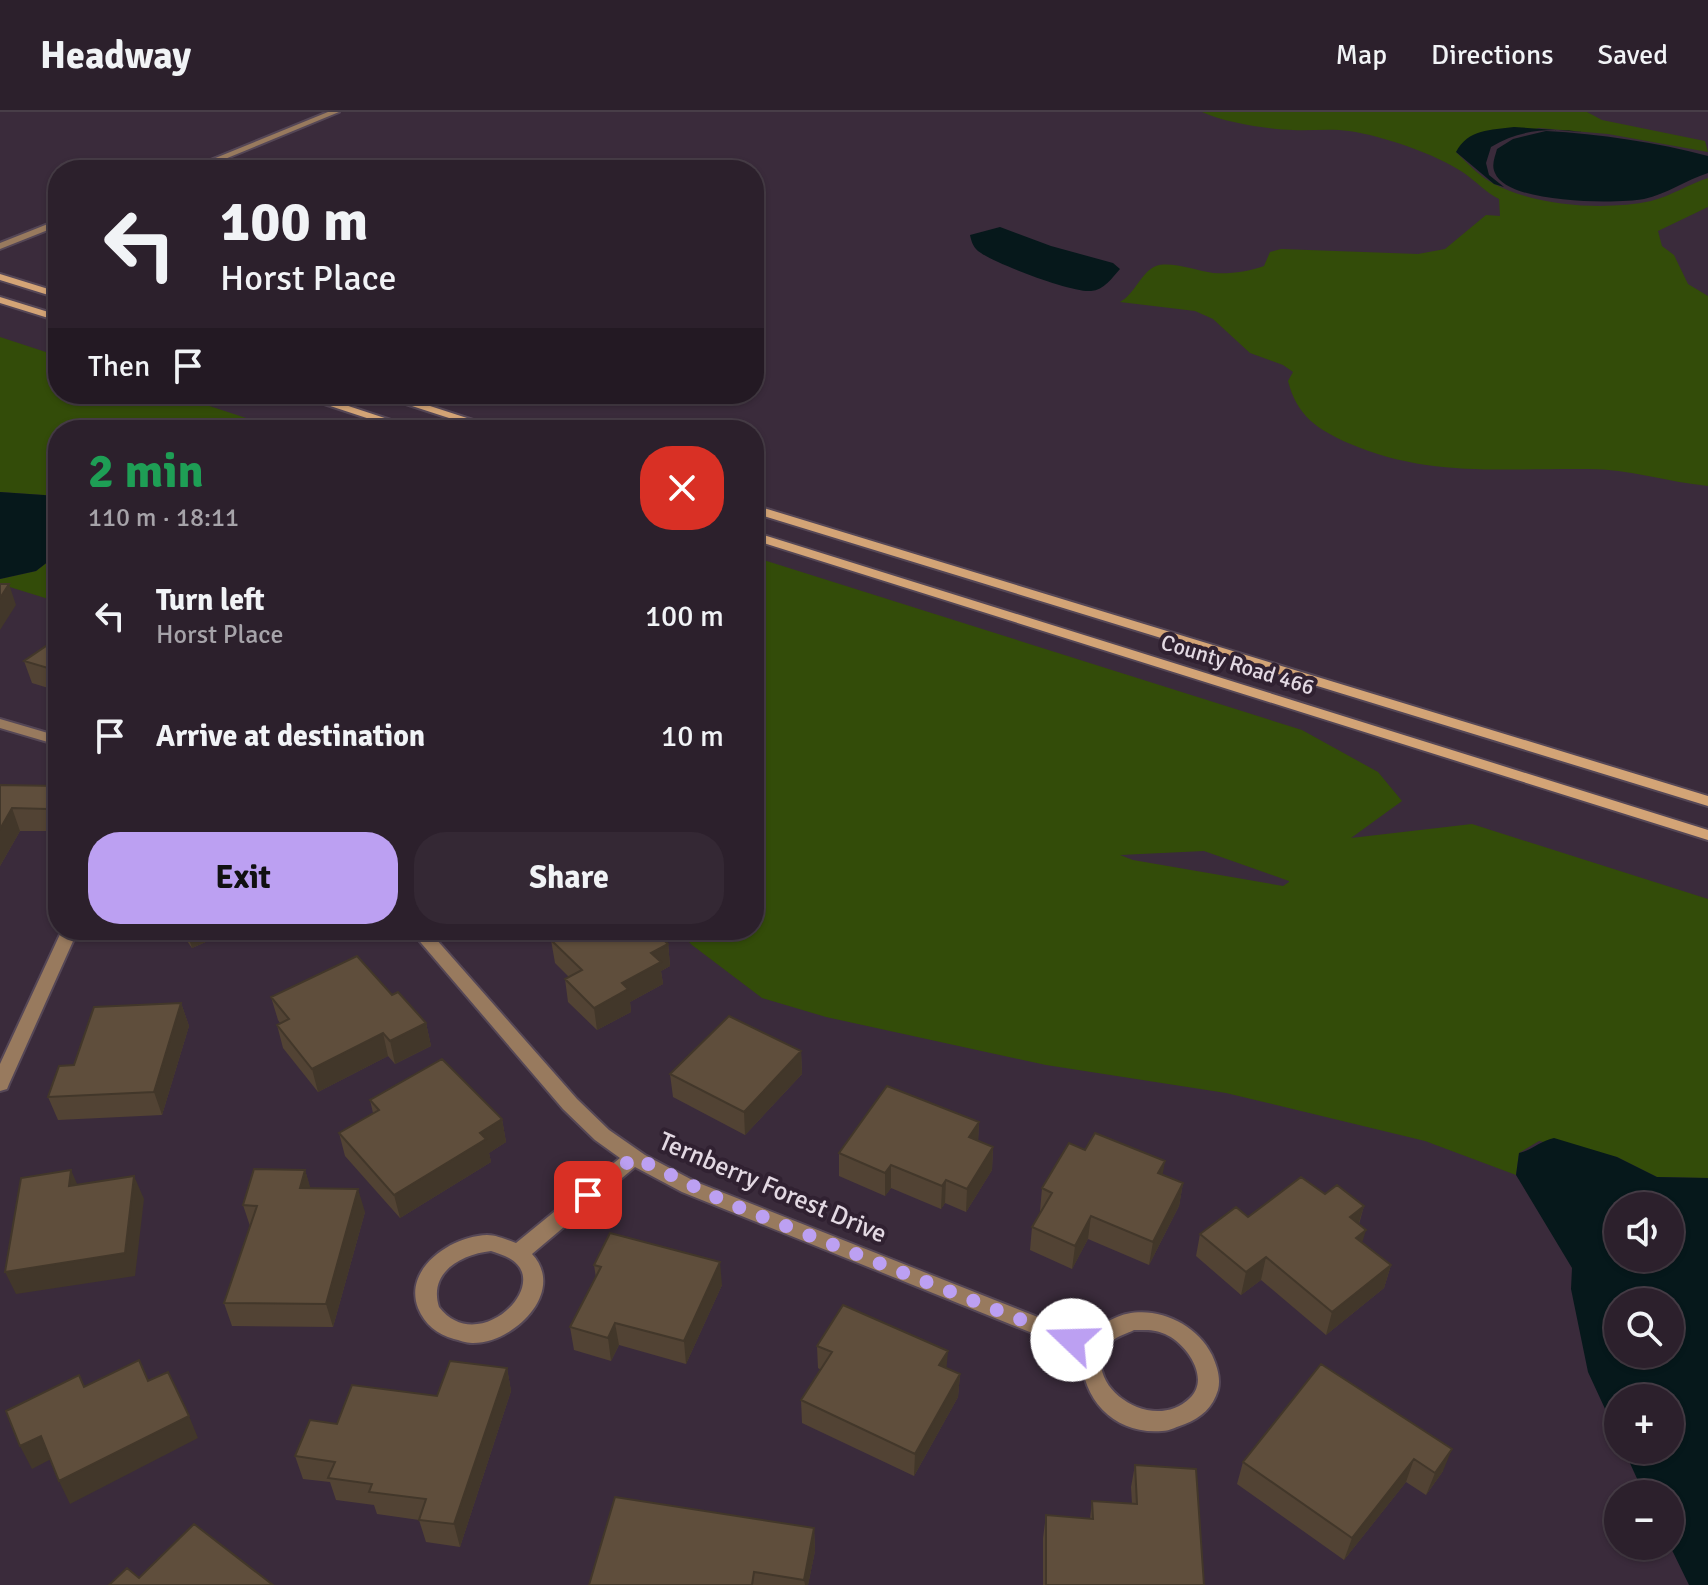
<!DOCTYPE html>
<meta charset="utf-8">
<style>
:root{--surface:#2c202c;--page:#342834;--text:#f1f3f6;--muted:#a6a3a9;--line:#483e48;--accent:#bca0f2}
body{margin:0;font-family:Signika,sans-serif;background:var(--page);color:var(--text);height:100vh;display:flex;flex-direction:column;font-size:30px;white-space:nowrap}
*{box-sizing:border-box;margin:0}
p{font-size:26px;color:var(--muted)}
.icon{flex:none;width:44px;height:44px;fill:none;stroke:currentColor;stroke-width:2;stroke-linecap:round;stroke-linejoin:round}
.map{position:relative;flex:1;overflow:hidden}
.side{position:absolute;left:48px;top:308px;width:716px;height:520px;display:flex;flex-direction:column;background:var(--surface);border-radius:32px;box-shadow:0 2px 6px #0004,0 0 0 2px var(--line)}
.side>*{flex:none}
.hud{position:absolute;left:48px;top:48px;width:716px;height:244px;border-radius:32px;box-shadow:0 2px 6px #0004,0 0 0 2px var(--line);background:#2c202c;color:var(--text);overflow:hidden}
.fabs{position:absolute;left:1604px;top:1080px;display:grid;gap:16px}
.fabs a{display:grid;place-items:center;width:80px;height:80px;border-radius:50%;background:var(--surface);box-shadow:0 2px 6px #0004,0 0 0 2px var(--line);font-size:40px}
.pin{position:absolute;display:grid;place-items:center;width:68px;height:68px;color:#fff;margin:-34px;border-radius:16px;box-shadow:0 4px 12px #0006}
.me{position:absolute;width:88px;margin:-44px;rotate:291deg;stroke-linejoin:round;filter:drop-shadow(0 0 6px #0008)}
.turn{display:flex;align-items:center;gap:28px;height:168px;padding:0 40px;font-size:36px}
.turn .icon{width:104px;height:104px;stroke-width:2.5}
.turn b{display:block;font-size:56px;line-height:68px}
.then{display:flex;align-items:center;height:76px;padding:0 40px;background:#0003;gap:16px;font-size:30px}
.round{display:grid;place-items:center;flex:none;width:84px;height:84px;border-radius:32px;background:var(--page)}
.head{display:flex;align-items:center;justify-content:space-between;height:136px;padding:0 40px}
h1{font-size:48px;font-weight:800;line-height:60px;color:#1e9e55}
.primary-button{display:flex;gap:16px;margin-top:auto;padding:16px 40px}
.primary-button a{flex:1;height:92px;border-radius:32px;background:var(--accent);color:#111;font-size:32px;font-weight:800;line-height:92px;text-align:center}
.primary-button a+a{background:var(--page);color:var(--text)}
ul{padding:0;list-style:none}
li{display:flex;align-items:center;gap:24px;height:120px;padding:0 40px}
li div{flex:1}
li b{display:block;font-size:30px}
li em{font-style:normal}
header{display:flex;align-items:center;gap:48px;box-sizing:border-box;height:112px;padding:0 40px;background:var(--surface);border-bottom:2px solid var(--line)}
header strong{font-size:38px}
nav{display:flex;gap:44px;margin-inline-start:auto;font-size:28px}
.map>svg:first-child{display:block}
.green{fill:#334c09;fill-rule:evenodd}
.water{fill:#06181b;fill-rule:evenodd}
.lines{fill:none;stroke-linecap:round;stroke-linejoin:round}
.street-casing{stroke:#554756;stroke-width:4}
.secondary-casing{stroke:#554756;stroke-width:4}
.street{fill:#987a5e;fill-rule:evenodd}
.secondary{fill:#d3a476;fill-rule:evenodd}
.wall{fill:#524334}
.shaded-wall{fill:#42372a}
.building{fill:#5f4e3c;stroke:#42372a;stroke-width:2}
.route{stroke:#bca0f2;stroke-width:14;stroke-dasharray:0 25.2}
.labels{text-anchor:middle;stroke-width:8;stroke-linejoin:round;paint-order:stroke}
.street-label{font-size:22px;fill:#e3d9e3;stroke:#302131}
.near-street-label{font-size:26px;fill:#e3d9e3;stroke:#302131}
</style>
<header>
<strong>Headway</strong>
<nav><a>Map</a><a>Directions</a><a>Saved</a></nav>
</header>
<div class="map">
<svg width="1708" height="1473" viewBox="0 0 1708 1473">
<rect width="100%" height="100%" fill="#3a2b3b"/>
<path class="green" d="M1202,0H1587L1602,8L1705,29L1708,40L1608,22L1539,16L1456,40C1467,51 1479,64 1494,72C1537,94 1604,99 1651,89C1671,84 1689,72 1708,66V95L1658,119L1662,134L1674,143L1688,172L1708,184V374C1667,370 1629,357 1588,357C1502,356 1429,366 1348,331C1317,317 1297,304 1288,269L1293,260L1283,253L1250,241L1213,207L1195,199L1120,190C1135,182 1141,160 1156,154C1171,149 1197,159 1213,161C1231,162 1247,160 1264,154L1270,140L1281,137L1418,142L1445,137L1486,103L1500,104L1499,87C1485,80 1477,70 1464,61C1436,42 1383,24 1349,19C1330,16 1311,19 1293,18C1267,17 1226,11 1202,0Z
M0,225L58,244V282H173L283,318H58V384L0,380Z
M58,442V490L0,472V467L36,459Z
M754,445L1302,618L1378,660L1402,689L1351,726L1472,712L1708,787V1066L1657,1065L1617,1045L1539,1029L1519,1041L1516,1063L1425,1029L1226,981L1046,953L826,905L762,886L692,833L677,818H754ZM1204,739L1289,769V770L1283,774L1133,748L1120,743Z"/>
<path class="water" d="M1514,15L1583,20C1550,16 1520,17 1491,35L1486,51L1489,63L1504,75L1494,72L1456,40C1468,17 1491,18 1514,15Z
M1546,19C1600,22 1655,30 1708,44V61C1686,68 1667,82 1644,87C1616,92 1507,92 1495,61C1491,53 1495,45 1497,37L1513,27Z
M1000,115L1051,134L1113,151L1120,157C1112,166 1104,178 1091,179C1072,181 993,151 978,139C973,135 971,128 970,123Z
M0,380L58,384V442L36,459L0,467Z
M1554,1026L1617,1045L1657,1065L1708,1066V1473H1689L1670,1434V1382H1644L1624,1338H1670V1286H1618V1325L1588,1260L1571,1177L1572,1156L1516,1063L1519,1041C1532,1038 1540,1029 1554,1026ZM1670,1094V1146H1618V1094ZM1670,1190V1242H1618V1190Z"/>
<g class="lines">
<defs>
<path id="street" d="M328,0H339L198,58H186Z
M58,108V114L0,137V131Z
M0,607L58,624V633L0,616Z
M62,818H78L9,972L7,977L0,979V952Z
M410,818H428L577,987L609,1018L645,1043L696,1070L1091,1226C1122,1182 1190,1199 1212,1243C1217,1254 1221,1266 1218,1278C1213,1295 1201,1306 1185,1312C1178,1314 1170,1319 1162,1319C1115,1323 1080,1287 1082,1241L682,1080L635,1055L532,1142C567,1180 513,1232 472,1231C466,1231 459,1228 454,1227C437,1222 425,1213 418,1196C403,1156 452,1124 487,1123C497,1123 507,1128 516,1131L620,1046L595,1028L563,997ZM491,1139C497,1141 504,1143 509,1146C555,1171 478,1246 439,1195C428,1160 462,1142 491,1139ZM1134,1218C1144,1218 1155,1217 1165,1222C1186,1231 1211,1266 1190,1286C1149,1326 1073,1265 1112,1229C1118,1224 1128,1221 1134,1218Z"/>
<path id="secondary" d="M0,162L58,180V186L0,168Z
M0,185L58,203V209L0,191Z
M294,282H312L421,318H403Z
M375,282H393L504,318H486Z
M754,393L1708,684V694L754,401Z
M754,420L1708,718V728L754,428Z"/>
</defs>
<use href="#street" class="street-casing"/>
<use href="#secondary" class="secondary-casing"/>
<use href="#street" class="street"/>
<use href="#secondary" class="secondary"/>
</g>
<path class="wall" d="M58,526V579L32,571L24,549Z
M0,673L58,674V714L55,719H20L0,754Z
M179,818H233L192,836Z
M667,818L670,854L661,859L663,872L630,890L631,900L597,918L568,890L565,867L569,865L555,851L551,828Z
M392,883L426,911L431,934L395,952L388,944L318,980L283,936L277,913L280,911L278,908L271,885Z
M181,891L189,914L162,1003L58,1008L48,985L74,953Z
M801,939L802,962L745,1023L673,985L670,962Z
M370,988L502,1007L506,1030L489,1041L491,1050L400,1106L345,1044L339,1021L373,1001Z
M979,1010L978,1029L993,1035L992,1058L966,1100L945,1091L941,1097L891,1076L885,1084L839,1064V1041Z
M1085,1038L1162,1063L1183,1071L1179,1094L1149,1153L1088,1127L1072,1157L1030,1138L1032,1115L1041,1100L1040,1099L1042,1076Z
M305,1058L310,1076L365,1100L333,1215L232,1214L224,1191L250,1114L243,1093Z
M1325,1082L1364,1094L1359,1112L1362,1130L1391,1153L1384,1176L1326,1223L1261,1168L1241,1183L1196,1144L1200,1122Z
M594,1153L722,1173L686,1252L619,1233L611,1249L574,1238L570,1215L596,1166Z
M817,1234L947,1257L960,1262L958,1285L914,1364L802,1311L801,1288L821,1258L818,1256Z
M1321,1252L1443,1359L1426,1383L1406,1370L1344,1448L1237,1372L1243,1350Z
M507,1256L511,1279L460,1435L426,1430L419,1408L377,1402L374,1393L336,1388L330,1370L303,1367L295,1344L337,1312L437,1284Z
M1135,1353L1204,1473H1043V1426L1046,1403L1090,1407L1092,1389L1132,1392L1131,1375Z
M814,1416L815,1439L808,1473H589Z"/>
<path class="shaded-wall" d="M9,472L16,493L0,518V486Z
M58,678V714L55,719L47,697Z
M12,696L20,719L0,754V717Z
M186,818H233L192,836Z
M662,818H667L670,854L661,859L663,872L630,890L631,900L597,918L594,896L622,871L651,841L656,821Z
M181,891L189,914L162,1003L154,980Z
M426,911L431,934L395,952L390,929Z
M383,921L388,944L318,980L312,957Z
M801,939L802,962L745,1023L744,1000Z
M502,1007L506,1030L489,1041L491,1050L400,1106L394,1083L480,1021Z
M979,1010L978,1033L969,1025Z
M993,1035L992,1058L966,1100L967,1077Z
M1165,1049L1161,1072L1158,1061Z
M891,1053V1076L885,1084V1061Z
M71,1058L81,1081L69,1074Z
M305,1058L312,1081L300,1076Z
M134,1064L144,1087L135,1164L16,1182L5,1160Z
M946,1068L945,1091L941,1097L942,1074Z
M1183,1071L1179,1094L1149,1153L1153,1130Z
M358,1077L365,1100L333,1215L326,1192Z
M1364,1094L1357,1117L1350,1105Z
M1091,1104L1088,1127L1072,1157L1075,1134Z
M1366,1118L1359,1141L1356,1126Z
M1266,1145L1261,1168L1241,1183L1246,1160Z
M720,1150L722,1173L686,1252L684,1229Z
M1391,1153L1384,1176L1326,1223L1332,1200Z
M615,1211L619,1233L611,1249L608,1226Z
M948,1239L946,1262L939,1253Z
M507,1256L511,1279L460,1435L454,1412Z
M960,1262L958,1285L914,1364L915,1342Z
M189,1304L198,1326L70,1392L59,1369Z
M41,1324L53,1346L32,1357L20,1334Z
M1452,1337L1443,1359L1426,1383L1435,1361Z
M1414,1347L1406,1370L1344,1448L1352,1426Z
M814,1416L815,1439L808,1473H805L804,1468Z"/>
<path class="building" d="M0,472H9L0,486Z
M58,526V559L24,549Z
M0,673L58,674V678L47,697L12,696L0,717Z
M571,818H662L656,821L668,832L651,841L661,850L622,871L628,877L594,896L565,867L582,858L551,828Z
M357,844L392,883L398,880L426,911L390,929L383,921L312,957L277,913L289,907L271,885Z
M181,891L154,980L48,985L59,954L74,953L94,895Z
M729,904L801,939L744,1000L670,962Z
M442,947L502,1007L480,1021L486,1027L394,1083L339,1021L379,998L370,988Z
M887,974L979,1010L969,1025L993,1035L967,1077L946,1068L942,1074L891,1053L885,1061L839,1041Z
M1095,1021L1165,1049L1158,1061L1183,1071L1153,1130L1091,1104L1075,1134L1032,1115L1052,1081L1042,1076L1069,1031L1085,1038Z
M254,1057L305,1058L300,1076L358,1077L326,1192L224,1191L257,1094L243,1093Z
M71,1058L69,1074L134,1064L125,1141L5,1160L21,1066Z
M1301,1065L1325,1082L1337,1073L1364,1094L1350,1105L1366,1118L1356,1126L1391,1153L1332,1200L1266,1145L1246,1160L1200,1122L1236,1095L1248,1105Z
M610,1121L720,1150L684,1229L615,1211L608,1226L570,1215L601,1155L594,1153Z
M843,1193L948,1239L939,1253L960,1262L915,1342L801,1288L832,1240L817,1234Z
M139,1248L148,1269L168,1260L189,1304L59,1369L41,1324L20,1334L6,1299L79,1263L84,1275Z
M450,1249L507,1256L454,1412L419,1408L426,1387L369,1380L372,1372L328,1366L335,1350L295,1344L310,1308L337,1312L352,1273L437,1284Z
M1321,1252L1452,1337L1435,1361L1414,1347L1352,1426L1243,1350Z
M1135,1353L1196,1357L1204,1473H1046V1403L1093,1407L1092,1389L1137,1392Z
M615,1385L814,1416L804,1468L754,1460L752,1473H589Z
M194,1412L273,1473H109L127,1456L139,1466Z"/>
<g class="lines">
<path class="route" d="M588,1083L634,1045L728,1091L1072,1228"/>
</g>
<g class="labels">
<g class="street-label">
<text transform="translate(1238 552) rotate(17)" y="8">County Road 466</text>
</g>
<g class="near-street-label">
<text transform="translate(773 1075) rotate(23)" y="9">Ternberry Forest Drive</text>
</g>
</g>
</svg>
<div class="fabs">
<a><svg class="icon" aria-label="sound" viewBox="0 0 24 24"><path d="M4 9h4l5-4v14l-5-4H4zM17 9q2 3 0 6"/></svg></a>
<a><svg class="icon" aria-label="search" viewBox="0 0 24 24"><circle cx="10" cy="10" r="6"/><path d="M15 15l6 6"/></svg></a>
<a>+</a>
<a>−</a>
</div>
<div class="pin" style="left:588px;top:1083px;background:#d93025"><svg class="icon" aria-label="arrive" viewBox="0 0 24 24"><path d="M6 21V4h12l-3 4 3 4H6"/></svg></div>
<svg class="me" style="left:1072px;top:1228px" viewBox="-20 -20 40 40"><circle r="19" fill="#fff"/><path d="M0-13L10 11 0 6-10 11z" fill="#bca0f2"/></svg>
<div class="hud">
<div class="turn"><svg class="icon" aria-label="left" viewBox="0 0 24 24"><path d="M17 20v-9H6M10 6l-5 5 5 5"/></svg><div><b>100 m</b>Horst Place</div></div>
<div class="then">Then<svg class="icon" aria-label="arrive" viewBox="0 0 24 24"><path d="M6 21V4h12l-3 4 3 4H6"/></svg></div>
</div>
<section class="side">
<div class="head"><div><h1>2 min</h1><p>110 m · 18:11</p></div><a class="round" style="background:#d93025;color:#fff"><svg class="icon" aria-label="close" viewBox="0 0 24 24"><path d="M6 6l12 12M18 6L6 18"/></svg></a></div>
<ul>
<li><svg class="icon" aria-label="left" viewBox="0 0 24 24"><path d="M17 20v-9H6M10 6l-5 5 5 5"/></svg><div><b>Turn left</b><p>Horst Place</p></div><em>100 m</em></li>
<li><svg class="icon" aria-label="arrive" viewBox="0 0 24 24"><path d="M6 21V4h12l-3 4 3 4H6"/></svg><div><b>Arrive at destination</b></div><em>10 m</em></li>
</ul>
<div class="primary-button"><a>Exit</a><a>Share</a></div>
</section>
</div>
